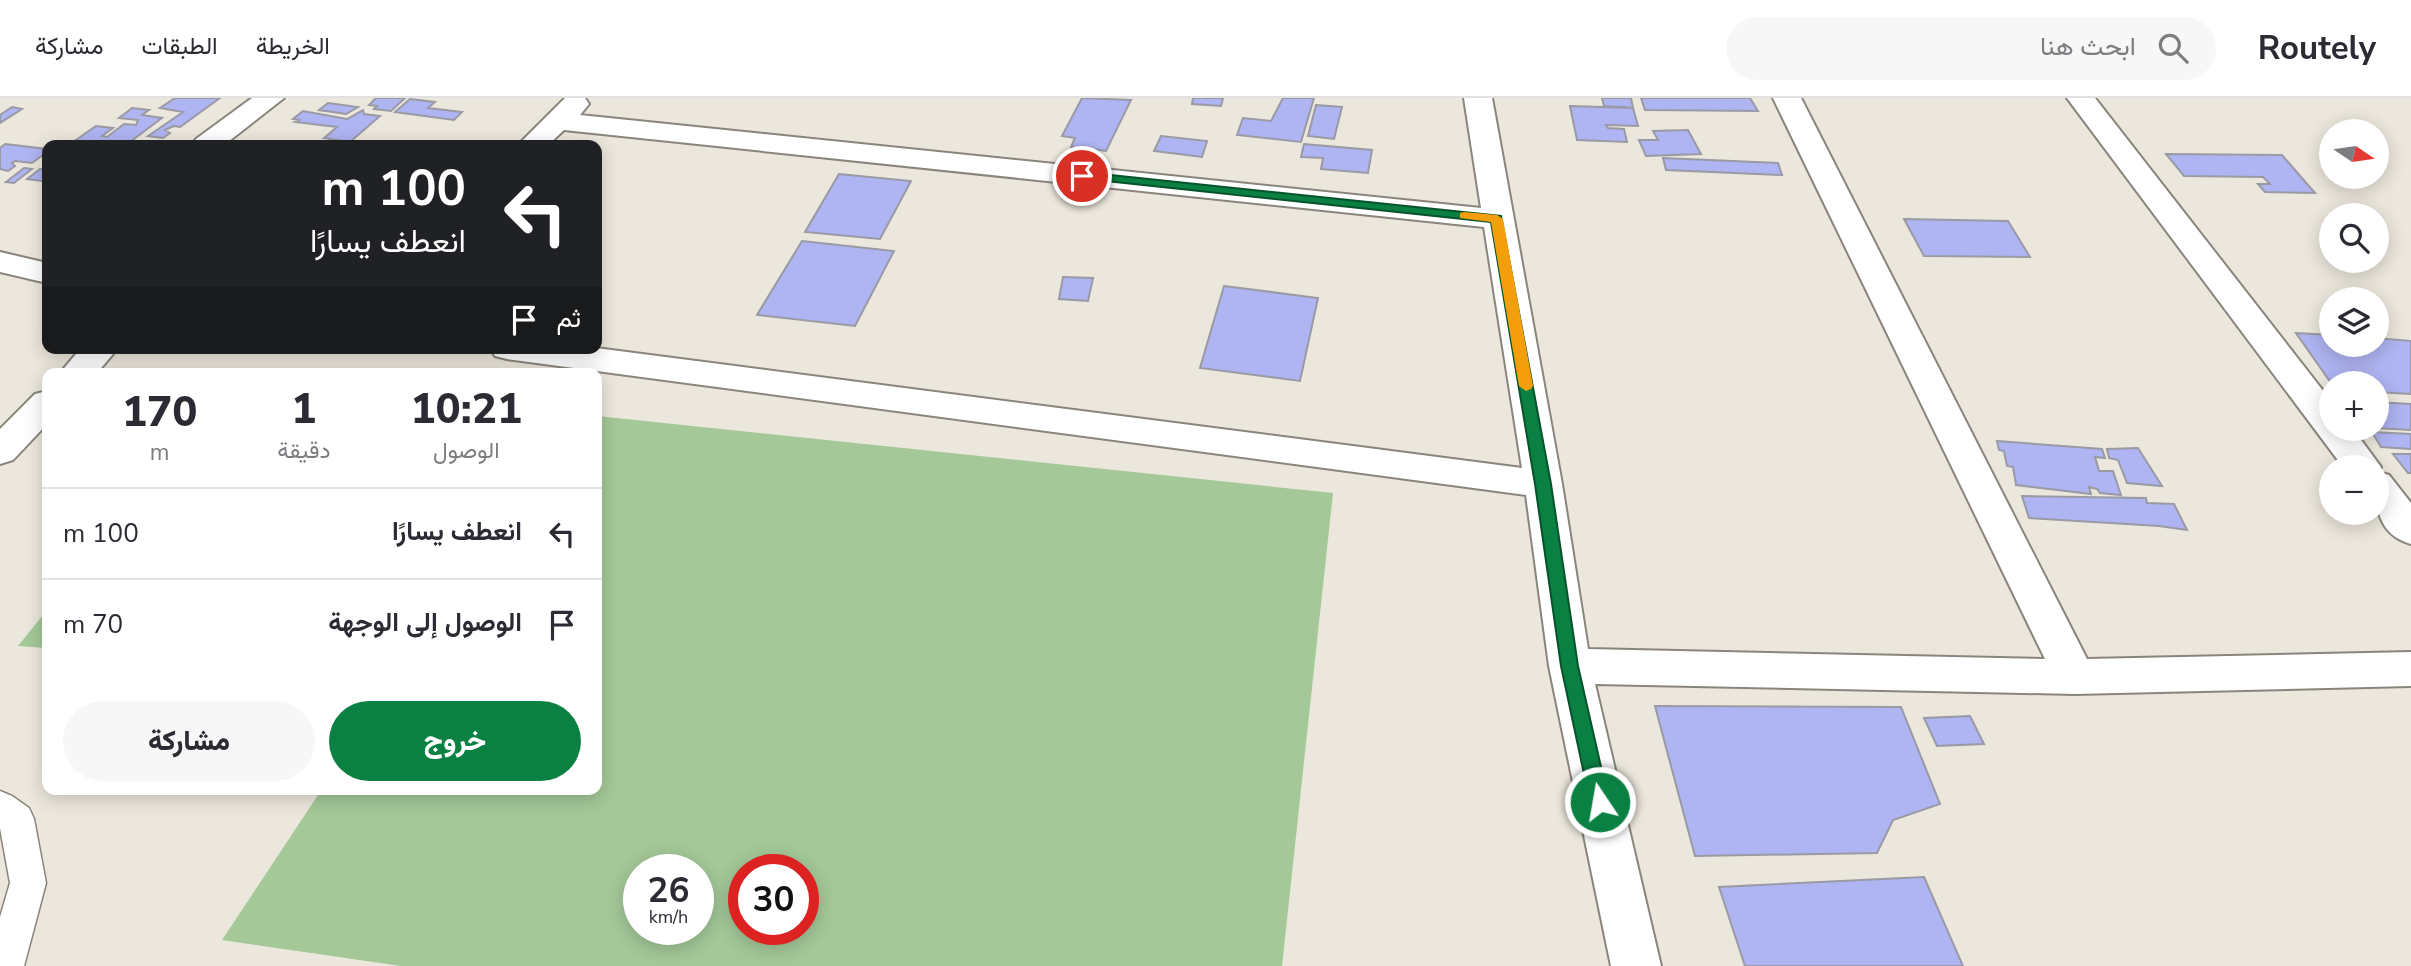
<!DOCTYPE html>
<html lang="ar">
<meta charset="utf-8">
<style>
:root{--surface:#fff;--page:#f7f7f7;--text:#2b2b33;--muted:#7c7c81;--line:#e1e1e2;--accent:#0b8043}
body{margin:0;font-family:"Nunito Sans",Vazirmatn,sans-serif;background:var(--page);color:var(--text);direction:rtl;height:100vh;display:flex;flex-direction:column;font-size:26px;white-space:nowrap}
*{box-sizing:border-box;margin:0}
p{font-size:23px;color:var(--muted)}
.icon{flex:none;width:38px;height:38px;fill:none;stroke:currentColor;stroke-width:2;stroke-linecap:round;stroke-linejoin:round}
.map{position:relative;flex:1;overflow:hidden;direction:ltr}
.sheet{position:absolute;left:42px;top:270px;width:560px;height:427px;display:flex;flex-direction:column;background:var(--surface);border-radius:14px;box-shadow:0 4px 18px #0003;direction:rtl}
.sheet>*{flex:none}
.banner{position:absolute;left:42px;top:42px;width:560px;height:214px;border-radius:14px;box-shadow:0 4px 18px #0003;direction:rtl;background:#202124;color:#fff;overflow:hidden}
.needle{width:46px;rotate:103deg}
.tools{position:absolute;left:2319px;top:21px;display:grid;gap:14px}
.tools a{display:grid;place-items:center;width:70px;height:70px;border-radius:50%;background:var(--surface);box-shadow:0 4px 18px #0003;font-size:35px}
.speed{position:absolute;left:623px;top:756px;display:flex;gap:14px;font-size:35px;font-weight:700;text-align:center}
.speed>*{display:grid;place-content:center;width:91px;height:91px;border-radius:50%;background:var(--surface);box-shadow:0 4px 18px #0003;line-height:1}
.speed small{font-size:18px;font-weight:400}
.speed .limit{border:10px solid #d22;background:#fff;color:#111}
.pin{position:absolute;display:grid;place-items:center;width:60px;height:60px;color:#fff;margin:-30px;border:4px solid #fff;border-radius:50%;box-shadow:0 2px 7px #0007}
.me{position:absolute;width:77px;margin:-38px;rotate:348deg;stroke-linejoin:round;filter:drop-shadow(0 0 5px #0008)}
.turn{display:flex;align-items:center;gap:24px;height:147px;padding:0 21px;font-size:32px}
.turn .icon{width:91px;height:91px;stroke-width:2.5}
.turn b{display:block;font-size:49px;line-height:60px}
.then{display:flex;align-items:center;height:66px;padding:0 21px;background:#0003;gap:14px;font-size:26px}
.eta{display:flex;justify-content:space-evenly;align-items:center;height:119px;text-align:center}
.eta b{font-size:42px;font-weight:800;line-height:49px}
.action{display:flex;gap:14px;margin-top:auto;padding:14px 21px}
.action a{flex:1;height:80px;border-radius:42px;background:var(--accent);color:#fff;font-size:28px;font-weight:800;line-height:80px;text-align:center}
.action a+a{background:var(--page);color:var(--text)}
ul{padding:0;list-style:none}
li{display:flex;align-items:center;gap:21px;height:91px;padding:0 21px;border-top:2px solid var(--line)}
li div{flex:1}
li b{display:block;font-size:26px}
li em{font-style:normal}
header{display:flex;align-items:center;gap:42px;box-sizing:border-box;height:98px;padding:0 35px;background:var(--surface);border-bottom:2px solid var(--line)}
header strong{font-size:33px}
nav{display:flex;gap:38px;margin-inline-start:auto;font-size:24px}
.search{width:490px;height:63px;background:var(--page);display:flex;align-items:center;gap:18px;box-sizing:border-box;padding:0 24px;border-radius:38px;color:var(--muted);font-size:26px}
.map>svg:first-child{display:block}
.green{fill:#a4c898;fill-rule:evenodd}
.building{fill:#afb4f2;stroke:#999aa4;stroke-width:2}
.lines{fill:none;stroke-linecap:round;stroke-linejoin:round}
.service-casing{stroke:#8a857c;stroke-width:3}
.minor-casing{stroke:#8a857c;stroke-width:4}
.service{fill:#fff;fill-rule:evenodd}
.minor{fill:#fff;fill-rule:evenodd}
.route{fill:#0b8043;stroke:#07532c;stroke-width:2}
.slow{fill:#f59e0b}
</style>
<header>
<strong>Routely</strong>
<div class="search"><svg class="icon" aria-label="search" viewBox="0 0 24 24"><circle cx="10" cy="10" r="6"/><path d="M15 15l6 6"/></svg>ابحث هنا</div>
<nav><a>الخريطة</a><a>الطبقات</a><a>مشاركة</a></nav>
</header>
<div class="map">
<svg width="2411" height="868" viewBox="0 0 2411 868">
<rect width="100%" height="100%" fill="#ece7dc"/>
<path class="green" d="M597,318L1333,395L1282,868H401L222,842L322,691H597ZM639,772H698V831H639ZM744,772H803V831H744Z
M47,512V550L18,548Z"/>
<path class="building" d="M175,0H220L180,29L174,28L165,32L170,35L163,40L148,38L183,14L160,10Z
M376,0H405L391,13L374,11L377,8L369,7Z
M1082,0L1131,2L1106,53L1071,49L1075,40L1062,38Z
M1193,0H1223L1221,8L1192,6Z
M1283,0H1314L1301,44L1237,37L1243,20L1271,23Z
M1602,0H1631L1633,10L1604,8Z
M1641,0H1750L1758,13L1645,12Z
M410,1L435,4L428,10L462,14L454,22L395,14Z
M328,5L358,9L346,16L319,12Z
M1316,7L1342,9L1334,41L1308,38Z
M1570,8L1633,10L1638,28L1606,27L1608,30L1624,31L1627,44L1577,42Z
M12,9L22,11L0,25V17Z
M132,10L149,12L142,17L162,20L130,44L147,47L73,44L96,28L113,30L102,38L107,39L124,26L136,27L138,22L119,20Z
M363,12L364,16L380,18L350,44L324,40L337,29L295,24L299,22L293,21L303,13L347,21Z
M1688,32L1701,56L1646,58L1639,42H1658L1653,33Z
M1161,38L1207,43L1202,59L1154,53Z
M5,46L47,51V54L32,65L15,63L12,65L15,68L8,73L0,71V50Z
M1304,46L1372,52L1368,75L1321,71L1323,60L1301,59Z
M2166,56L2282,57L2315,95L2265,94L2258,86H2270L2263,79L2184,78Z
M1663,60L1778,65L1782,77L1666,72Z
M24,70L32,71L14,85L6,84Z
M40,71L47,72V79L42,83L27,81Z
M839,76L911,83L880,141L805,134Z
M1904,121L2008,123L2030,159L1924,158Z
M802,143L894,153L855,228L757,217Z
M1063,179L1093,180L1088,203L1059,201Z
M1224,188L1318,200L1300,283L1200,270Z
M2296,235L2331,237V247H2376V240L2411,243V296L2376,294V285H2331Z
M2376,304L2411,306V332L2376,330V320H2379Z
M2372,334L2411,336V351L2381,349Z
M1997,343L2102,351L2105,360L2095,359L2099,373H2113L2121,397L2100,395L2097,391L2089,389L2091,396L2016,387L2013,369L2007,368L2004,353L1999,352Z
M2138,350L2162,388L2127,385L2118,362L2109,360L2107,351Z
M2393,356H2411V375H2408Z
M2022,398L2146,400L2147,405L2174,406L2187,432L2159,428L2029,420Z
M1655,608L1901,609L1940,706L1893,722L1877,755L1695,758Z
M1970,618L1984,646L1937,648L1924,620Z
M1924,779L1963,868H1745L1719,789Z"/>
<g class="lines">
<defs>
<path id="service" d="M0,693L12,698L29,710L34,721L46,785L24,868H0V819L10,785L0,730Z"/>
<path id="minor" d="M252,0H284L224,47H192L196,41Z
M565,0H585L589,6L580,17L1481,110L1464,0H1492L1562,386L1588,551L2045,561L1773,0H1801L2087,561L2411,554V588L2075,596L1595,586L1661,868H1611L1549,568L1526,397L507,261L495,258L490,250H596L1522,370L1484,129L564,32L548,47H518Z
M2067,0H2095L2331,303V331H2353L2381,369L2378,374L2389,377L2411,405V446C2373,435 2376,402 2376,369H2343Z
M0,154L47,165V185L0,174Z
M81,250H118L97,275H60Z
M47,293V326L13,362L0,366V331L35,296Z"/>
</defs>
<use href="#service" class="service-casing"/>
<use href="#minor" class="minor-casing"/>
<use href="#service" class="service"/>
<use href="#minor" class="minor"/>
</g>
<path class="route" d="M1082,74L1501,118L1551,386L1578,568L1609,704L1606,710L1600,713L1593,710L1590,704L1561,568L1535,386L1491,124L1078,80L1076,78Z"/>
<path class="slow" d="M1464,114L1497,117L1503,121L1533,288L1531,291L1526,293L1519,288L1491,124L1460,120V115Z"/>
</svg>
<div class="tools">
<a><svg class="needle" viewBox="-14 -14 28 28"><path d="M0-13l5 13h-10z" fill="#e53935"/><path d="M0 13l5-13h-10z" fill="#7c7c81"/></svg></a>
<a><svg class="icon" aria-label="search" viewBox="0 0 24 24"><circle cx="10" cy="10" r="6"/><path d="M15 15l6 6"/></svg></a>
<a><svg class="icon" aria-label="layers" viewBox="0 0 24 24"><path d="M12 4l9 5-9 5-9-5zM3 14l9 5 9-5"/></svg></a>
<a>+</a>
<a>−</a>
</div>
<div class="speed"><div>26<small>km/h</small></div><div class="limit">30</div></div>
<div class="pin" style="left:1082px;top:78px;background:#d93025"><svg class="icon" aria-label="arrive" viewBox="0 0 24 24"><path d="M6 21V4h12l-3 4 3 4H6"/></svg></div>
<svg class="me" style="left:1600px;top:704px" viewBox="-20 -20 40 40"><circle r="17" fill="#0b8043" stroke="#fff" stroke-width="3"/><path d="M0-11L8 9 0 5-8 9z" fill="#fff"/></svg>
<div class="banner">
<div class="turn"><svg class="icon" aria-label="left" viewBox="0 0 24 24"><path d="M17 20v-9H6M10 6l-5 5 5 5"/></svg><div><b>100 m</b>انعطف يسارًا</div></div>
<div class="then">ثم<svg class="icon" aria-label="arrive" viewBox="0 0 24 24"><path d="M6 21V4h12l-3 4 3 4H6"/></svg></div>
</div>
<section class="sheet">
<div class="eta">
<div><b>10:21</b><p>الوصول</p></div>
<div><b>1</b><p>دقيقة</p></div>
<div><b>170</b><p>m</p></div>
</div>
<ul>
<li><svg class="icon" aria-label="left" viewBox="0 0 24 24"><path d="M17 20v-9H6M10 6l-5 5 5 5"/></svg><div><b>انعطف يسارًا</b></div><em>100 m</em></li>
<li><svg class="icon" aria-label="arrive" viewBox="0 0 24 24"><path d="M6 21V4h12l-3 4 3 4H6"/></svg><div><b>الوصول إلى الوجهة</b></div><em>70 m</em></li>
</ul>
<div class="action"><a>خروج</a><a>مشاركة</a></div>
</section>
</div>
